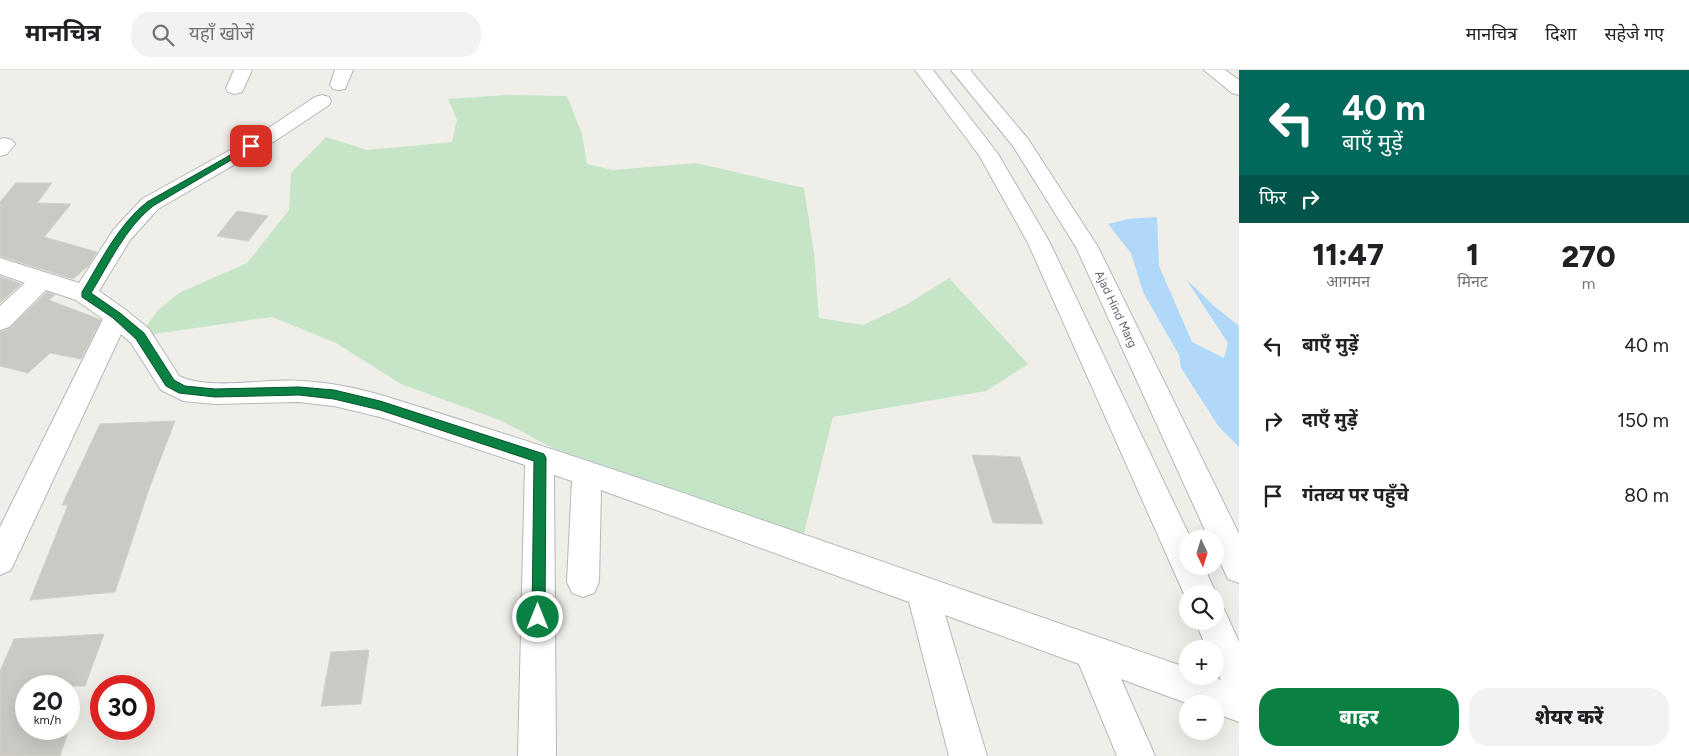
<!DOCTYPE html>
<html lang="hi">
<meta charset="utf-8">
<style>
:root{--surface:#fff;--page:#f2f2f2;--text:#202124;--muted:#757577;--line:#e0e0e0;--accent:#0b8043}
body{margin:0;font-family:Figtree,"Noto Sans Devanagari",sans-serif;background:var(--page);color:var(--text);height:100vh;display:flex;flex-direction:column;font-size:19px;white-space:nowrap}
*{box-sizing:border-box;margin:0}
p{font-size:16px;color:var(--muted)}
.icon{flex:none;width:28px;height:28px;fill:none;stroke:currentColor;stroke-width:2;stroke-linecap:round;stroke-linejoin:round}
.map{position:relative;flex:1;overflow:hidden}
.drawer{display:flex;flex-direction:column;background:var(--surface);width:450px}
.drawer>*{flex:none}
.hud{background:#00695c;color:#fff;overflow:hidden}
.needle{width:32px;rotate:176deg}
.fabs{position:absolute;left:1179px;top:460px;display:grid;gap:10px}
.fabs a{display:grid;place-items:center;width:45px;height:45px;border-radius:50%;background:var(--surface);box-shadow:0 5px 20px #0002;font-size:25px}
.speed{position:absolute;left:15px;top:605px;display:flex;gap:10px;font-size:25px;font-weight:700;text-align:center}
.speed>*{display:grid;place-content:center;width:65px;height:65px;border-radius:50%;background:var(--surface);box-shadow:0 5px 20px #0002;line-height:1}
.speed small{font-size:12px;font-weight:400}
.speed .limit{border:8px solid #d22;background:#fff;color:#111}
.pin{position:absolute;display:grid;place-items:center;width:42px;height:42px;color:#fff;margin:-21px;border-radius:10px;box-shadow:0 2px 8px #0006}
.me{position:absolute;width:55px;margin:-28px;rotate:0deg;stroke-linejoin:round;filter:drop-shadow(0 0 4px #0008)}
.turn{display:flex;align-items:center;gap:18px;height:105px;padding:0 20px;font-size:22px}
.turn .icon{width:65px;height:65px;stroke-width:2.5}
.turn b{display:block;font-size:35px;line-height:42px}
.then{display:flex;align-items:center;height:48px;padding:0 20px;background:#0003;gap:10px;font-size:19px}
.eta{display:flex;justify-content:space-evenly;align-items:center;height:85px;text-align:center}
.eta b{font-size:30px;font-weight:800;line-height:35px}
.cta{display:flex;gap:10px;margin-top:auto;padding:10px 20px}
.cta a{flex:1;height:58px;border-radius:20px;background:var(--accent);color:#fff;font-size:20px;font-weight:800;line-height:58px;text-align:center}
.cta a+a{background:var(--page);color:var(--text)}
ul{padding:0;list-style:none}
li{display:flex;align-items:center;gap:15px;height:75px;padding:0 20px}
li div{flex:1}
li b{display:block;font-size:19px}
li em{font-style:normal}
header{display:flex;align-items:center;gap:30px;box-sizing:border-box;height:70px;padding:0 25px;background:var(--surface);border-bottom:1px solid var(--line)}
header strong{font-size:24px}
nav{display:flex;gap:28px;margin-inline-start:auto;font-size:18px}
.search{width:350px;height:45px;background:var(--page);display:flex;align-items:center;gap:12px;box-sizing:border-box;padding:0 18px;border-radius:20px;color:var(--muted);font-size:19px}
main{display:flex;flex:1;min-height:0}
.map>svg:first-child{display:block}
.green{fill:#c6e5c7}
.water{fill:#afd8f9}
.building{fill:#cbc9c4;stroke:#d4d0c6}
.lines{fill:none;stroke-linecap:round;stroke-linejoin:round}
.minor-casing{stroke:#b5b7bb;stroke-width:2}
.minor{fill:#fff;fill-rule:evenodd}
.route{fill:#0b8043;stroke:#07532c}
.labels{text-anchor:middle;stroke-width:4.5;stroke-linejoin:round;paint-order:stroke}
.street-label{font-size:12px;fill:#5f6266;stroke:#fff}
</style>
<header>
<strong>मानचित्र</strong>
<div class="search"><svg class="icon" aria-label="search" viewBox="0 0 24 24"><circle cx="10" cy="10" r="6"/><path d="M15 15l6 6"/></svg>यहाँ खोजें</div>
<nav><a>मानचित्र</a><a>दिशा</a><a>सहेजे गए</a></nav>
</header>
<main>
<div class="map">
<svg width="1239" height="686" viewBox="0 0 1239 686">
<rect width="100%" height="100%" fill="#f0eee8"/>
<path class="green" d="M506,25L567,26L582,64L587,94L613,100L696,93L804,118L814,183L819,248L863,255L906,235L949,208L1028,294L986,321L833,347L800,479L618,413L502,351L401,314L336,273L272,247L140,266L157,241L179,223L247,193L289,140L291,103L326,67L368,80L452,72L457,50L448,29Z"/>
<path class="water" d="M1157,147L1159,196L1192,272L1224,288L1228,273L1186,209L1214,236L1239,256V377L1219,357L1181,298L1179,285L1143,222L1131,183L1108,154L1128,149Z"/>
<path class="building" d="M16,113H52L37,133L71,134L44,167L97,182L88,196L73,209L0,186V132Z
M237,141L268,146L248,171L217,166Z
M0,206L21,214L0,233Z
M47,222L55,225L49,230L101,250L81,289L50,283L28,303L0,296V262L10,258Z
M175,351L150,416L115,522L30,530L68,435H62L100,354Z
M972,385L1020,387L1043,454L993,453Z
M104,564L85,616H26V659H69L60,686H0V601L14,569Z
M369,580L361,634L321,636L331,582Z"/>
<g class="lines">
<defs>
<path id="minor" d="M234,0H252L242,22L235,24L228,22L226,18Z
M335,0H353L345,19L339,20L333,19L330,15Z
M915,0H933L998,84L1050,173L1191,469H1188V496H1204L1216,524L1215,527V524H1188V533L1028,173L979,85Z
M951,0H970L1028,69L1098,177L1239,464V513L1228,509L1215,481V469H1209L1076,177L1013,76Z
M1204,0H1225L1239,10V25L1232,23Z
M322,25L329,27L331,31L329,35L275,71L158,139L130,170L99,221L126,240L149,259L179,306C208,321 267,308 300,311C328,312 357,318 384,326C654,409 921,506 1188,598V606H1210L1221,610L1215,597V579H1207L1195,551H1215V536L1224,539L1239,572V652L1215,643V634H1189L1121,609L1155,686H1117L1079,594L945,545L987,686H949L909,532L601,420L599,512L594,523L583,527L572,523L567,512L572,411L554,405L556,686H518L525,395L380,347L334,336L299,332L215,334L183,331L161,320L131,273L121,264L11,500L0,505V457L103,249L76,230L46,220L9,257L0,260V236L25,213L0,204V188L79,213L114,159L142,129L261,63L315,27Z
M5,68L12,70L15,74L7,84L0,86V69Z"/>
</defs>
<use href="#minor" class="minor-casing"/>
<use href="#minor" class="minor"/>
</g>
<path class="route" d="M248,75L255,76L153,136C125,158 109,194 91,223L120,243L144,263L174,310L185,316L215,319L299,317L334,320L380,331L544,384L546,388L545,547L543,552L538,554L534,552L532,547L534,391L380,340L334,329L299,325L215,327L179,323L166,316L136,269L113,248L82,227V222C101,191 118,155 147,132Z"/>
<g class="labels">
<g class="street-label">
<text transform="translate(1116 239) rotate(65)" y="4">Ajad Hind Marg</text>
</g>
</g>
</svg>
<div class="fabs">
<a><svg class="needle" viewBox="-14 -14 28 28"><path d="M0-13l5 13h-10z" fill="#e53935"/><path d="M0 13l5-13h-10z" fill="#757577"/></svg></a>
<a><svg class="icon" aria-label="search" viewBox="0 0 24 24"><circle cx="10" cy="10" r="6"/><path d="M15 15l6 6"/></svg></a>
<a>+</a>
<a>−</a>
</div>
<div class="speed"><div>20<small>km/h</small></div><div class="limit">30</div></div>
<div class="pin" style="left:251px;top:76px;background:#d93025"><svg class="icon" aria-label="arrive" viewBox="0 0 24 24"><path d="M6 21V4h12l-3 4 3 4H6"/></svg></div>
<svg class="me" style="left:538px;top:547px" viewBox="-20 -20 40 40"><circle r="17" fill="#0b8043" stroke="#fff" stroke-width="3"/><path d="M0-11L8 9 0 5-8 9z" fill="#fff"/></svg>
</div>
<section class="drawer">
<div class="hud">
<div class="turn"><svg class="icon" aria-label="left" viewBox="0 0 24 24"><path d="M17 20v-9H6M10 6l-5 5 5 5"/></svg><div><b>40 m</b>बाएँ मुड़ें</div></div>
<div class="then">फिर<svg class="icon" aria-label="right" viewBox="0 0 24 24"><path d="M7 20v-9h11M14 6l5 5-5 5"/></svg></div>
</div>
<div class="eta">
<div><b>11:47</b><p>आगमन</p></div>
<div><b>1</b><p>मिनट</p></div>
<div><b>270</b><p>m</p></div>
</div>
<ul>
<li><svg class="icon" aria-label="left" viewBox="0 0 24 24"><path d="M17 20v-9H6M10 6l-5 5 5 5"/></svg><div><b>बाएँ मुड़ें</b></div><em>40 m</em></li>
<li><svg class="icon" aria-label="right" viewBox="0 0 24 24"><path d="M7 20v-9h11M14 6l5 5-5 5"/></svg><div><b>दाएँ मुड़ें</b></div><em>150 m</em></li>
<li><svg class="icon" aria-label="arrive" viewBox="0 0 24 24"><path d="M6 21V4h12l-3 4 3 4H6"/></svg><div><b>गंतव्य पर पहुँचे</b></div><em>80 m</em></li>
</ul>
<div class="cta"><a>बाहर</a><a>शेयर करें</a></div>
</section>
</main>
